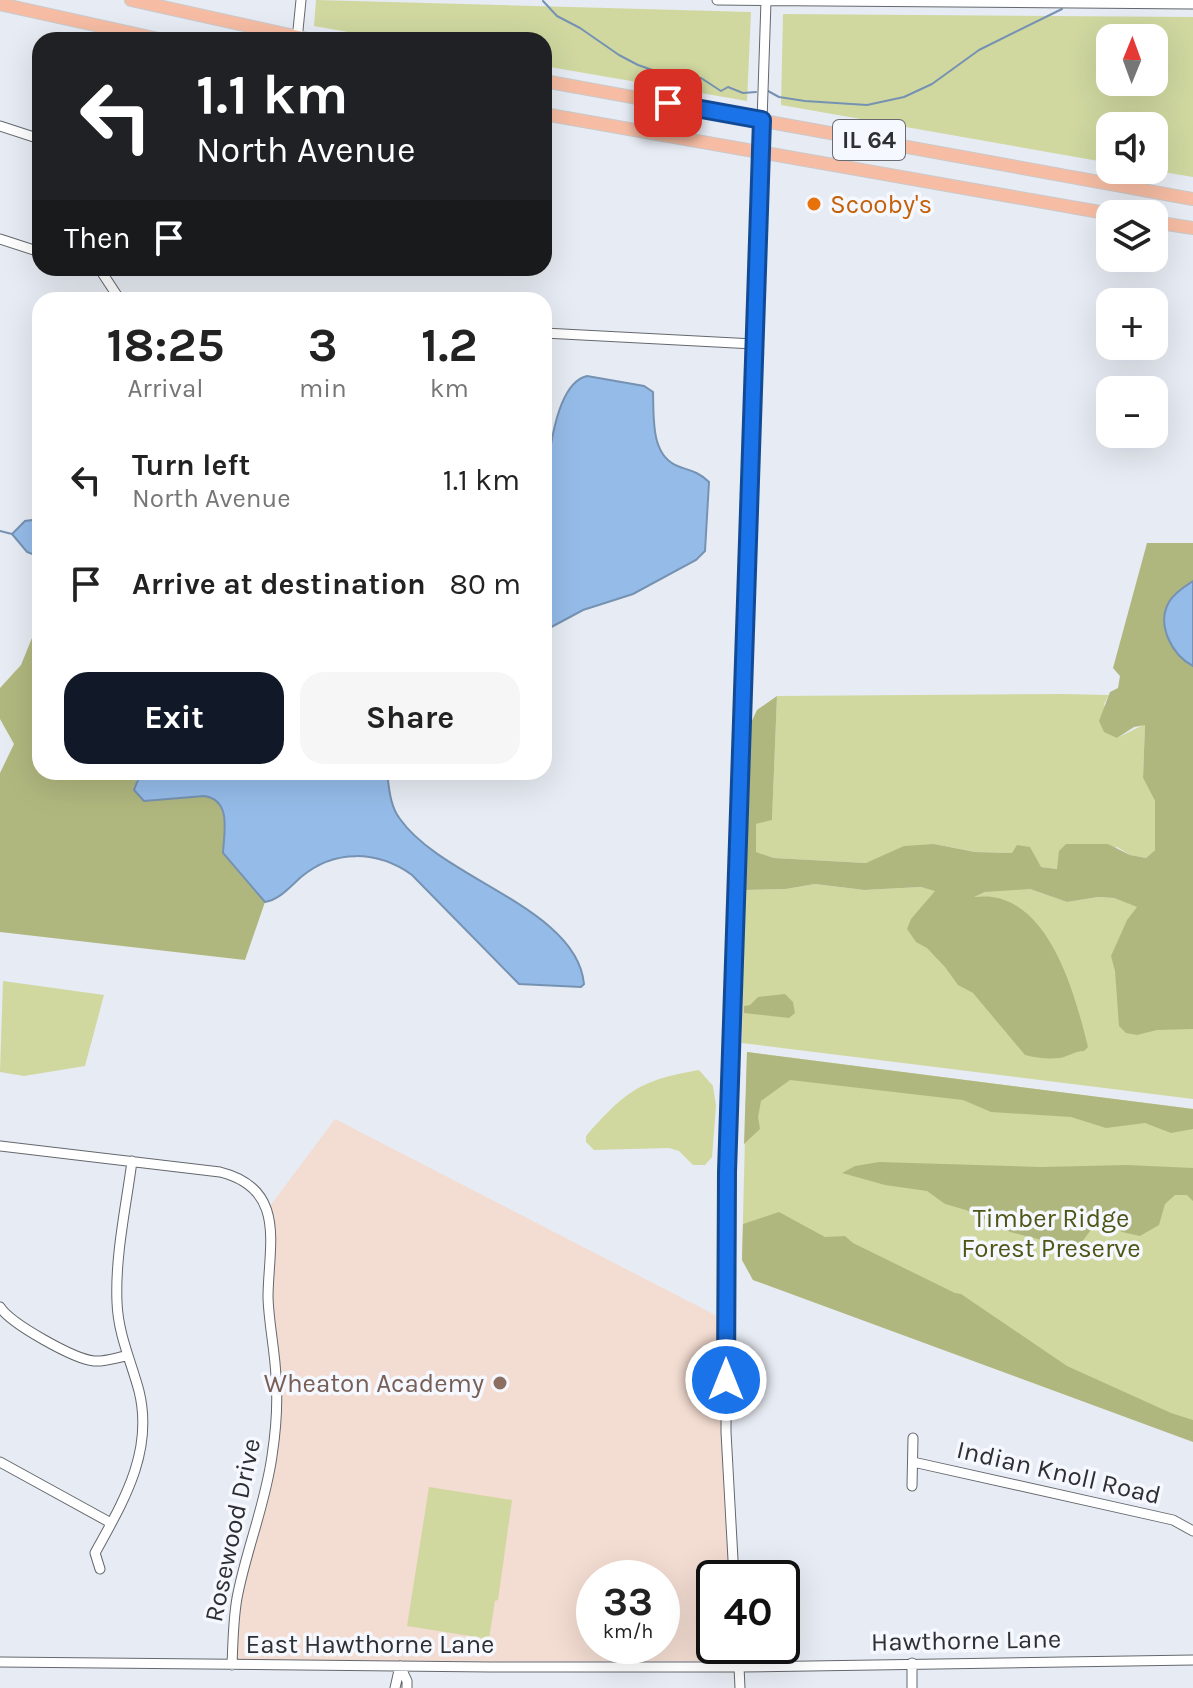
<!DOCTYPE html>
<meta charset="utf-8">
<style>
:root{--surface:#fff;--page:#f6f6f6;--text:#222;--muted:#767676;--accent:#111827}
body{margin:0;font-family:Karla,sans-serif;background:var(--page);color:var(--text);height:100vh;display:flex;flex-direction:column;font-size:30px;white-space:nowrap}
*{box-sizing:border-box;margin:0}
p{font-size:26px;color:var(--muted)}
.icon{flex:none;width:44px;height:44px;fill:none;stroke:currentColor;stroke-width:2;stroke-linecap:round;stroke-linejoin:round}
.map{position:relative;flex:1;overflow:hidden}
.sheet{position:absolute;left:32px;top:292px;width:520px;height:488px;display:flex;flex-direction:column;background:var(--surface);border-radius:24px;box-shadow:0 8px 32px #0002}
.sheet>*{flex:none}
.banner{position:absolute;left:32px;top:32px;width:520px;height:244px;border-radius:24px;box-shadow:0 8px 32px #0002;background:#202124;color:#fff;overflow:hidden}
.needle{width:52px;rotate:1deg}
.controls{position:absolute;left:1096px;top:24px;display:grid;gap:16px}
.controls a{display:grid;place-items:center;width:72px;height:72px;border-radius:16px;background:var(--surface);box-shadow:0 8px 32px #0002;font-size:40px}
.speed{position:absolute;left:576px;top:1560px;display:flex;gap:16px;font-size:40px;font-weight:700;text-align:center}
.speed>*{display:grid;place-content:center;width:104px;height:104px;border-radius:50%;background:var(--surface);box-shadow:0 8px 32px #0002;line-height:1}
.speed small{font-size:20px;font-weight:400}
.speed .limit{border:4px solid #111;border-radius:12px;background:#fff;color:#111}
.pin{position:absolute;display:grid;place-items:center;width:68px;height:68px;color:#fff;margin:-34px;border-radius:16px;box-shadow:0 4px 12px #0006}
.me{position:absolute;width:88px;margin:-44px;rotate:0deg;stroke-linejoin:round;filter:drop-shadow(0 0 6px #0008)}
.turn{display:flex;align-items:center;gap:28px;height:168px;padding:0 32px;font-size:36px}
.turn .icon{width:104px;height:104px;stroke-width:2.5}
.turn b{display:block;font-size:56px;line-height:68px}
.then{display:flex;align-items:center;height:76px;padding:0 32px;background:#0003;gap:16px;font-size:30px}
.eta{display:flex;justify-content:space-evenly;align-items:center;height:136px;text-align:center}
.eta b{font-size:48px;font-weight:700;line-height:56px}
.button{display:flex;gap:16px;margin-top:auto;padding:16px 32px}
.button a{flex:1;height:92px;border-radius:24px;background:var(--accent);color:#fff;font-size:32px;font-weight:700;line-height:92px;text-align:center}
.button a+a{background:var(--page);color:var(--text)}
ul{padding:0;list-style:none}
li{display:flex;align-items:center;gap:24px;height:104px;padding:0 32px}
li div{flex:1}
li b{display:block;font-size:30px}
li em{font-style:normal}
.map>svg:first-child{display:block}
.education{fill:#f3dcd1;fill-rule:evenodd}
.green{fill:#d0d8a0;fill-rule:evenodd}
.forest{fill:#b0b77e}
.water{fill:#95bce9;stroke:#7692b2;stroke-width:2}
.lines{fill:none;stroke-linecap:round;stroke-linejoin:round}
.stream{stroke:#7692b2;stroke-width:2}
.minor-casing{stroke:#64686e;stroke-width:11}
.major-casing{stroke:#c9c9ca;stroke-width:14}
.minor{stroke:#fff;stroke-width:9}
.major{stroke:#f7bda4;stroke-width:12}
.route-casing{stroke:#114b97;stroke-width:20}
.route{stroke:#1a73e8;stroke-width:14}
.food-dot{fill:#e8710a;stroke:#f5f8ff;stroke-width:3}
.education-dot{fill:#8d6e63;stroke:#f5f8ff;stroke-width:3}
.labels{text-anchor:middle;stroke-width:7;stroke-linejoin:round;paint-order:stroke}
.shield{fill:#f5f8ff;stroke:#6a6b70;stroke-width:2}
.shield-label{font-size:24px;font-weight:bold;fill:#2e2f32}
.food-label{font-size:26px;fill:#c56008;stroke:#f5f8ff;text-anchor:start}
.park-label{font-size:26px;fill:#505515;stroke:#f5f8ff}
.education-label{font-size:26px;fill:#785e54;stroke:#f5f8ff;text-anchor:end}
.street-label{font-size:26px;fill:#2e2f32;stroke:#f5f8ff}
</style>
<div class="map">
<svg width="1193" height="1688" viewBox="0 0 1193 1688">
<rect width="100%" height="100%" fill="#e7ebf3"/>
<path class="education" d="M335,1119L717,1316L730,1578H714V1646H735L736,1661L236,1662L235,1627L242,1588L274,1461L272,1321L274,1244L270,1206ZM594,1578H662V1646H594Z"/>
<path class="green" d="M316,0L751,12L747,101L544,66V40H393L314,26Z
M783,14L1193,17V177L1151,170H1154V126H1110V163L781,105ZM1110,38H1154V82H1110Z
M1193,692V1099L742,1043L744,890L786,889L815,884L864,890L921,887L971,898L985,892L1011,888L1030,889L1067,902L1098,897L1114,898L1138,907L1133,913L1157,914Z
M1063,694L1109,695L1104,704L1117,738L1145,724L1143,778L1155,801V850L1146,858L1130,855L1117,847L1057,869L1041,867L1012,853L975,852L934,844L866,863L774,858L755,852L756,824L772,819L777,696Z
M3,981L104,995L85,1066L24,1076L0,1072Z
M747,1052L1193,1109V1430L753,1280L742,1260Z
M699,1070L713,1086L716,1106L712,1157L705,1165H693L679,1151L669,1148L594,1150L586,1142V1136C625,1092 639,1080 699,1070Z
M429,1487L512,1500L498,1600L495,1601L489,1639L407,1626Z"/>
<path class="forest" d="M1147,543H1193V1029L1157,1030L1137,1035L1126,1033L1119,1026L1115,971L1111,956L1127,920L1137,907L1114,898L1098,897L1067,902L1030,889L985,892L974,897C979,897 986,896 992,897C1052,905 1076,998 1088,1047L1084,1051C1074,1051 1068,1057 1059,1058C1048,1059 1036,1058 1025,1055L973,993L958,985L945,967L927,948L916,942L907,929L911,919L935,891L921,887L864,890L815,884L786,889L744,890L746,733L757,710L777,696L772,820L756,824V852L774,858L866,863L904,846L934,844L975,852L1012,853L1017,845L1030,847L1041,867L1057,869L1059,851L1066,844H1108L1130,855L1146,858L1155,850V801L1143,778L1145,725L1134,727L1117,738L1104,732L1099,721L1110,692L1118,688L1120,676L1113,668Z
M36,628L40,629V772H141L136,781L213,797C229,812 224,833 223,853L265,902L245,960L0,932V773L14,744L0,719V688L21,665Z
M785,994L793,1002L795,1013L789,1018L744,1013V1006L750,1005L758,997Z
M747,1052L1193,1109V1129L1171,1133L1145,1123L1106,1128L1071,1117L991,1112L963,1100L790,1080L761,1101L758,1117L760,1129L744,1144Z
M879,1162L1041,1167L1127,1165L1193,1168V1201L1187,1195H1175L1165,1204L1159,1225L1140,1236L1122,1232L1108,1221L1098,1220L1077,1249L1010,1232L966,1210L945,1204L927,1191L885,1185L842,1173L855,1166Z
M779,1212L825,1237L845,1236L853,1243L955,1293L961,1294L1067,1366L1171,1413L1193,1420V1442L753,1280L742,1260L743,1224Z"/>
<path class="water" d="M587,376L644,386L653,392C654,418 650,457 680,467C692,471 700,473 709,482L705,551L696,560L633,594L583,610L544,631C544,586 534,388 587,376Z
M40,519V557L27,552L12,534L25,521Z
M1193,581V666C1172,655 1156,625 1169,602C1174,593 1185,586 1193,581Z
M141,772H387C389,788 390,806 400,819C442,879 577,908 584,984L581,987L519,984L412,875C377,850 334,849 301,877C290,887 279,900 265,902L223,853C224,832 232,800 204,796L144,801L134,790Z"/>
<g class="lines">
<path class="stream" d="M543,1L557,16L580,28L619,55L638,65L661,73L701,78L721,91L728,87L743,93L756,92
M768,91L779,97L805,101L867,105L904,97L932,84L979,50L1062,9
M0,531L12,534"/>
<defs>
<path id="minor" d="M717,0L1193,4
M297,40L301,0
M0,126L40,139
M0,239L40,252
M99,268L120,300
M544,333L754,344
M0,1146L220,1172C288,1189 268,1247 268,1298C269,1325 275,1351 276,1377C278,1404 276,1430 272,1456C265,1506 246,1550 237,1598C233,1621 233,1643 232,1665
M0,1307C11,1324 74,1359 94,1361C105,1362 115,1358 126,1356
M0,1462L111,1523
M913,1462L1173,1520L1193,1531
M912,1486L913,1438
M100,1569L95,1553C123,1502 154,1452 139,1391C131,1361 118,1334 117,1302C115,1256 126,1207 132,1161
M734,1578L726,1432L727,1172L766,1
M738,1646L740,1688
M0,1662L490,1667H740L1193,1660
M400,1666L407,1681V1688
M395,1688L400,1666
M912,1688V1663"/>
<path id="major" d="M131,0L312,40
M0,4L163,40
M544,81L1193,199
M544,114L1111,214
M1154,222L1193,228"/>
</defs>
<use href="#minor" class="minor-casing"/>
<use href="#major" class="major-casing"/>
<use href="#minor" class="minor"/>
<use href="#major" class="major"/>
</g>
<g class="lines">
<defs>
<path id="route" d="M668,103L762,120L727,1172L726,1380"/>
</defs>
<use href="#route" class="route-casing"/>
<use href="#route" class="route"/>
</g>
<circle class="food-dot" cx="814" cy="204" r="8"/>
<circle class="education-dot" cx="500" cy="1383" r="8"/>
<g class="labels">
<rect class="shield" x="833" y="120" width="72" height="40" rx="6"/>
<g class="shield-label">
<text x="869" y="148">IL 64</text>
</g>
<g class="food-label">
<text x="830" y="213">Scooby's</text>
</g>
<g class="park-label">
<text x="1051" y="1227">Timber Ridge<tspan x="1051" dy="30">Forest Preserve</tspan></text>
</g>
<g class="education-label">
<text x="484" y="1392">Wheaton Academy</text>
</g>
<g class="street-label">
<text transform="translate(1059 1472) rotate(13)" y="9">Indian Knoll Road</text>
<text transform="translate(232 1530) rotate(-78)" y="9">Rosewood Drive</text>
<text transform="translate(966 1640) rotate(-1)" y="9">Hawthorne Lane</text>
<text x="370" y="1653">East Hawthorne Lane</text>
</g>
</g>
</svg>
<div class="controls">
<a><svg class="needle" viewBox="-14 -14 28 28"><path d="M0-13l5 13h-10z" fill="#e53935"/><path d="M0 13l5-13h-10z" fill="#767676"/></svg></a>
<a><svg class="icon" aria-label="sound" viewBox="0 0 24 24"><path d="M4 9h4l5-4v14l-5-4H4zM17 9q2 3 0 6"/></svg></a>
<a><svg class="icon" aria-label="layers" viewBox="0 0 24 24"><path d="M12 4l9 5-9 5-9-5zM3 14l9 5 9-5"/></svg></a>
<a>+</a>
<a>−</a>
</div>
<div class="speed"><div>33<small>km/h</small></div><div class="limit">40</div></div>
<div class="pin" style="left:668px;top:103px;background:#d93025"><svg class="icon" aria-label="arrive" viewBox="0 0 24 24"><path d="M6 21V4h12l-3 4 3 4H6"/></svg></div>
<svg class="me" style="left:726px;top:1380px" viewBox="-20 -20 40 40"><circle r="17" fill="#1a73e8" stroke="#fff" stroke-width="3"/><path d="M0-11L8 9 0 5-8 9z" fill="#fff"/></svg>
<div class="banner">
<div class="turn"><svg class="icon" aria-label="left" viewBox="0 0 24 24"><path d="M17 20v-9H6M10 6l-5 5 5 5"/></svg><div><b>1.1 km</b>North Avenue</div></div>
<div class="then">Then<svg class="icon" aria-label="arrive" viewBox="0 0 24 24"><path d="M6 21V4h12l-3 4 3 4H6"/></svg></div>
</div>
<section class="sheet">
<div class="eta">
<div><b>18:25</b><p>Arrival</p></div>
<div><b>3</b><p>min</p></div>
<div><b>1.2</b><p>km</p></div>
</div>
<ul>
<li><svg class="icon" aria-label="left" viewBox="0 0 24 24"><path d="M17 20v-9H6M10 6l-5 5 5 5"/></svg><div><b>Turn left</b><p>North Avenue</p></div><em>1.1 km</em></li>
<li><svg class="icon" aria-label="arrive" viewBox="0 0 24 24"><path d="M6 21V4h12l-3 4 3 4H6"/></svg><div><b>Arrive at destination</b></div><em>80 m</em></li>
</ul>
<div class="button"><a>Exit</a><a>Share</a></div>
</section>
</div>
